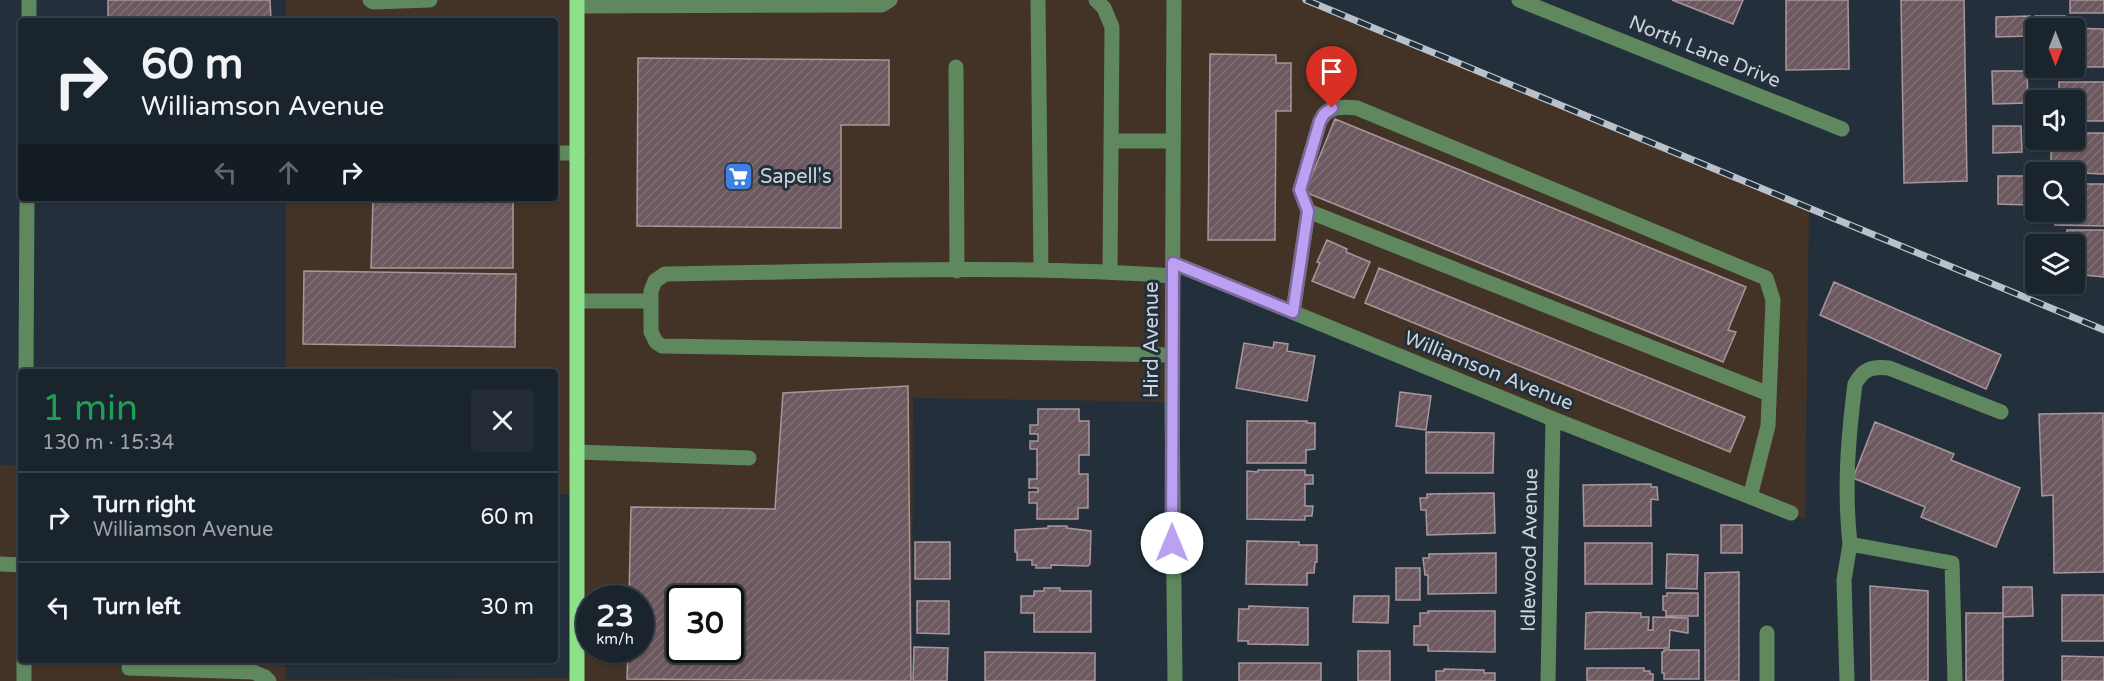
<!DOCTYPE html>
<meta charset="utf-8">
<style>
:root{--surface:#1a242d;--page:#232c35;--text:#f1f3f6;--muted:#9fa4aa;--line:#384149}
body{margin:0;font-family:"Varela Round",sans-serif;background:var(--page);color:var(--text);height:100vh;display:flex;flex-direction:column;font-size:22px;white-space:nowrap}
*{box-sizing:border-box;margin:0}
p{font-size:20px;color:var(--muted)}
.icon{flex:none;width:33px;height:33px;fill:none;stroke:currentColor;stroke-width:2;stroke-linecap:round;stroke-linejoin:round}
.map{position:relative;flex:1;overflow:hidden}
.drawer{position:absolute;left:18px;top:369px;width:540px;height:294px;display:flex;flex-direction:column;background:var(--surface);border-radius:6px;box-shadow:0 2px 4px #0004,0 0 0 2px var(--line)}
.drawer>*{flex:none}
.hud{position:absolute;left:18px;top:18px;width:540px;height:183px;border-radius:6px;box-shadow:0 2px 4px #0004,0 0 0 2px var(--line);background:#1a242d;color:var(--text);overflow:hidden}
.needle{width:39px;rotate:180deg}
.controls{position:absolute;left:2025px;top:18px;display:grid;gap:12px}
.controls a{display:grid;place-items:center;width:60px;height:60px;border-radius:6px;background:var(--surface);box-shadow:0 2px 4px #0004,0 0 0 2px var(--line);font-size:30px}
.speed{position:absolute;left:576px;top:585px;display:flex;gap:12px;font-size:30px;font-weight:700;text-align:center}
.speed>*{display:grid;place-content:center;width:78px;height:78px;border-radius:50%;background:var(--surface);box-shadow:0 2px 4px #0004,0 0 0 2px var(--line);line-height:1}
.speed small{font-size:15px;font-weight:400}
.speed .limit{border:3px solid #111;border-radius:9px;background:#fff;color:#111}
.pin{position:absolute;display:grid;place-items:center;width:51px;height:51px;color:#fff;margin:-62px -26px;border-radius:50% 50% 50% 0;rotate:-45deg;box-shadow:0 0 6px #0007}
.pin .icon{rotate:45deg}
.me{position:absolute;width:66px;margin:-33px;rotate:0deg;stroke-linejoin:round;filter:drop-shadow(0 0 4px #0008)}
.turn{display:flex;align-items:center;gap:21px;height:126px;padding:0 24px;font-size:27px}
.turn .icon{width:78px;height:78px;stroke-width:2.5}
.turn b{display:block;font-size:42px;line-height:51px}
.lanes{display:flex;align-items:center;height:57px;padding:0 24px;background:#0003;justify-content:center;gap:30px;direction:ltr}
.lanes .off{opacity:.35}
.round{display:grid;place-items:center;flex:none;width:63px;height:63px;border-radius:6px;background:var(--page)}
.headline{display:flex;align-items:center;justify-content:space-between;height:102px;padding:0 24px}
h1{font-size:36px;font-weight:600;line-height:45px;color:#1e9e55}
ul{padding:0;list-style:none}
li{display:flex;align-items:center;gap:18px;height:90px;padding:0 24px;border-top:2px solid var(--line)}
li div{flex:1}
li b{display:block;font-size:22px}
li em{font-style:normal}
.map>svg:first-child{display:block}
.commercial{fill:#423326;fill-rule:evenodd}
.building{fill:url(#building-hatch);stroke:#aa959c;stroke-width:1.5;fill-rule:evenodd}
.lines{fill:none;stroke-linecap:round;stroke-linejoin:round}
.minor{stroke:#60885e;stroke-width:15}
.major{stroke:#8de18a;stroke-width:15}
.rail-casing{stroke:#b9c1ca;stroke-width:7}
.rail{stroke:#23303c;stroke-width:4.5;stroke-dasharray:14;stroke-linecap:butt}
.route-casing{stroke:#7a689d;stroke-width:15}
.route{stroke:#bca0f2;stroke-width:10}
.labels{text-anchor:middle;stroke-width:6;stroke-linejoin:round;paint-order:stroke}
.street-label{font-size:20px;fill:#cbd3db;stroke:#23303c}
.poi-label{font-size:20px;fill:#cbd3db;stroke:#23303c;text-anchor:start}
</style>
<div class="map">
<svg width="2104" height="681" viewBox="0 0 2104 681">
<defs>
<pattern id="building-hatch" width="6" height="6" patternUnits="userSpaceOnUse" patternTransform="scale(1.5)"><rect width="6" height="6" fill="#6c585f"/><path d="M-1 1l2-2M0 6l6-6M5 7l2-2" fill="none" stroke="#806f75"/></pattern>
</defs>
<rect width="100%" height="100%" fill="#23303c"/>
<path class="commercial" d="M286,0H1305L1809,208L1805,519L1553,419L1173,263L1172,402L913,398L912,681H0V465H21V660H285L286,680L578,678V494H555V372H286V198H555V21H286ZM590,598H640V650H590ZM680,598H730V650H680Z"/>
<path class="building" d="M108,0H270L271,21H108Z
M1672,0H1743L1733,24Z
M1786,0H1848L1849,69L1786,70Z
M1901,0H1964L1967,181L1904,183Z
M2070,0H2104V13H2070Z
M2030,16V36L1996,37V17Z
M2035,16H2065V28H2036L2035,31Z
M2071,28L2104,29V67H2074V28Z
M1210,54L1276,55V63H1291V111H1276L1275,240H1208Z
M638,58L889,60V125H841V228L637,226Z
M1992,71H2027L2028,103L1993,104Z
M2059,82H2104V121H2074V100L2059,99Z
M1335,119L1746,287L1728,330L1736,332L1723,362L1305,192Z
M1993,126H2021L2022,152L1993,153Z
M2074,133H2104V174L2055,172V162H2051V150H2055V140H2074Z
M1998,176H2028V205L1998,204Z
M2074,184H2104V226L2055,225V212H2074Z
M513,198V268H371L373,200Z
M2067,230H2104V277L2084,275V267H2074V244H2067Z
M1327,240L1347,249L1346,252L1370,262L1354,298L1312,281L1320,263L1317,262Z
M1379,268L1745,417L1730,452L1365,303Z
M304,271L516,274L515,347L303,344Z
M1834,282L2001,355L1986,389L1820,315Z
M1274,342L1288,344L1287,351L1315,356L1307,401L1236,388L1244,343L1273,348Z
M908,386L911,681L627,679L628,650H640V598H629L631,507L775,509L783,393ZM680,598H730V650H680Z
M1400,392L1431,396L1426,430L1396,426Z
M1038,409H1079V421H1089V455H1079V474H1088V508H1078V519H1037V503H1029V492H1038V488H1029V479H1037V449H1030V441H1038V434H1030V425H1038Z
M2103,413L2104,572L2054,573L2053,495L2042,496L2039,414Z
M1247,421H1307V423H1315V449L1306,450V463H1247Z
M1875,422L1954,454L1951,460L2020,488L1996,547L1921,517L1925,507L1853,478Z
M1426,432L1494,433L1493,473H1426Z
M1258,470H1305V475H1313V484H1305V506H1313L1312,516H1305V520L1247,519V471L1258,472Z
M1651,484V487H1657L1658,500L1651,499V526H1584L1583,485Z
M1494,493L1495,533L1427,535L1426,510H1421L1420,498H1427V494Z
M1721,525H1742V553H1721Z
M1048,526H1067V528L1091,531L1090,564L1088,566L1051,565V568H1036V565H1032V560H1017V552H1015V530L1048,528Z
M1247,541L1299,542V545H1317V562H1315L1314,573H1307V585L1246,584Z
M915,542H950V579H915Z
M1585,543H1652V584H1585Z
M1496,553V593L1428,594V575H1425L1423,558H1429V554Z
M1667,554L1698,555L1697,589L1666,588Z
M1396,568H1420V600H1396Z
M1739,572V681H1705V573Z
M1870,586L1928,591V681H1871Z
M2003,587H2032L2033,616L2003,617Z
M1044,588H1060V591H1091V632H1034V613H1021V596H1034V591H1044Z
M1667,593H1698V616H1666V611L1663,610V596H1667Z
M2062,595H2104V641H2062Z
M1354,596H1389L1388,623L1353,622Z
M917,601H949V634L917,633Z
M1249,606L1308,608V645L1248,644V641H1238L1239,609H1249Z
M1428,611H1495V652L1428,651V645H1414V626H1420V613H1428Z
M1597,612L1641,613V617H1649L1648,630H1653V617L1688,618V633L1670,630L1669,648L1585,649L1586,613Z
M1966,613H2003V681H1966Z
M914,647L948,648L947,681H913Z
M1664,650H1699V679H1664V673H1662V652H1664Z
M1358,651H1390V681H1358Z
M985,652L1095,653V681H985Z
M2062,656L2104,657V681H2062Z
M1239,663H1321V681H1239Z
M1587,668H1644V671H1650V674H1653V681H1587Z
M1444,669L1484,670V673H1495V681H1436V671H1444Z"/>
<g class="lines">
<path class="minor" d="M370,0L373,2L430,0
M1038,0L1041,270
M1096,0L1104,8L1112,27L1110,272
M1174,0L1172,402L1175,681
M1519,0L1842,129
M577,6L870,5H882L890,0
M29,21V0
M956,67L957,271
M1111,141H1173
M555,153H577
M1308,211L1769,394
M1173,263L1553,419L1791,513
M577,301H651
M1293,312L1308,211L1300,190L1320,121C1329,106 1341,106 1357,108L1766,278L1773,300L1768,426L1750,497
M1172,355L662,346L656,342L651,332V291L655,281L665,274C834,272 1004,264 1173,276
M26,372L27,198
M577,452L749,458
M1850,544C1844,489 1848,439 1855,384C1863,369 1872,366 1889,368L2001,412
M0,564L21,565
M129,668L253,672L265,677L269,681
M24,681V660
M1548,681L1553,419
M1767,681V633
M1847,681L1844,580L1850,544L1952,563L1955,681"/>
<path class="major" d="M577,0V681"/>
<defs>
<path id="rail" d="M1306,0L2104,330"/>
</defs>
<use href="#rail" class="rail-casing"/>
<use href="#rail" class="rail"/>
</g>
<g class="lines">
<defs>
<path id="route" d="M1172,543L1173,263L1293,312L1308,211L1300,190L1320,121L1324,114L1332,108"/>
</defs>
<use href="#route" class="route-casing"/>
<use href="#route" class="route"/>
</g>
<defs>
<symbol id="supermarket-square" viewBox="-11 -11 22 22"><rect x="-9" y="-9" width="18" height="18" rx="4" fill="#3f7fe0" stroke="#23303c"/><path d="M-6-5.5h2.5l.6 2H6L4.5 2H-2.5L-4.4-4H-6ZM-1.5 3.2a1.3 1.3 0 1 0 .1 0ZM3 3.2a1.3 1.3 0 1 0 .1 0Z" fill="#fff"/></symbol>
</defs>
<g fill-rule="evenodd">
<use href="#supermarket-square" x="722" y="160" width="33" height="33"/>
</g>
<g class="labels">
<g class="street-label">
<text transform="translate(1705 51) rotate(22)" y="7">North Lane Drive</text>
<text transform="translate(1151 340) rotate(-90)" y="7">Hird Avenue</text>
<text transform="translate(1489 370) rotate(22)" y="7">Williamson Avenue</text>
<text transform="translate(1529 550) rotate(-89)" y="7">Idlewood Avenue</text>
</g>
<g class="poi-label">
<text x="760" y="183">Sapell's</text>
</g>
</g>
</svg>
<div class="controls">
<a><svg class="needle" viewBox="-14 -14 28 28"><path d="M0-13l5 13h-10z" fill="#e53935"/><path d="M0 13l5-13h-10z" fill="#9fa4aa"/></svg></a>
<a><svg class="icon" aria-label="sound" viewBox="0 0 24 24"><path d="M4 9h4l5-4v14l-5-4H4zM17 9q2 3 0 6"/></svg></a>
<a><svg class="icon" aria-label="search" viewBox="0 0 24 24"><circle cx="10" cy="10" r="6"/><path d="M15 15l6 6"/></svg></a>
<a><svg class="icon" aria-label="layers" viewBox="0 0 24 24"><path d="M12 4l9 5-9 5-9-5zM3 14l9 5 9-5"/></svg></a>
</div>
<div class="speed"><div>23<small>km/h</small></div><div class="limit">30</div></div>
<div class="pin" style="left:1332px;top:108px;background:#d93025"><svg class="icon" aria-label="arrive" viewBox="0 0 24 24"><path d="M6 21V4h12l-3 4 3 4H6"/></svg></div>
<svg class="me" style="left:1172px;top:543px" viewBox="-20 -20 40 40"><circle r="19" fill="#fff"/><path d="M0-13L10 11 0 6-10 11z" fill="#bca0f2"/></svg>
<div class="hud">
<div class="turn"><svg class="icon" aria-label="right" viewBox="0 0 24 24"><path d="M7 20v-9h11M14 6l5 5-5 5"/></svg><div><b>60 m</b>Williamson Avenue</div></div>
<div class="lanes"><svg class="icon off" aria-label="left" viewBox="0 0 24 24"><path d="M17 20v-9H6M10 6l-5 5 5 5"/></svg><svg class="icon off" aria-label="ahead" viewBox="0 0 24 24"><path d="M12 20V5M6 11l6-6 6 6"/></svg><svg class="icon" aria-label="right" viewBox="0 0 24 24"><path d="M7 20v-9h11M14 6l5 5-5 5"/></svg></div>
</div>
<section class="drawer">
<div class="headline"><div><h1>1 min</h1><p>130 m · 15:34</p></div><a class="round"><svg class="icon" aria-label="close" viewBox="0 0 24 24"><path d="M6 6l12 12M18 6L6 18"/></svg></a></div>
<ul>
<li><svg class="icon" aria-label="right" viewBox="0 0 24 24"><path d="M7 20v-9h11M14 6l5 5-5 5"/></svg><div><b>Turn right</b><p>Williamson Avenue</p></div><em>60 m</em></li>
<li><svg class="icon" aria-label="left" viewBox="0 0 24 24"><path d="M17 20v-9H6M10 6l-5 5 5 5"/></svg><div><b>Turn left</b></div><em>30 m</em></li>
</ul>
</section>
</div>
